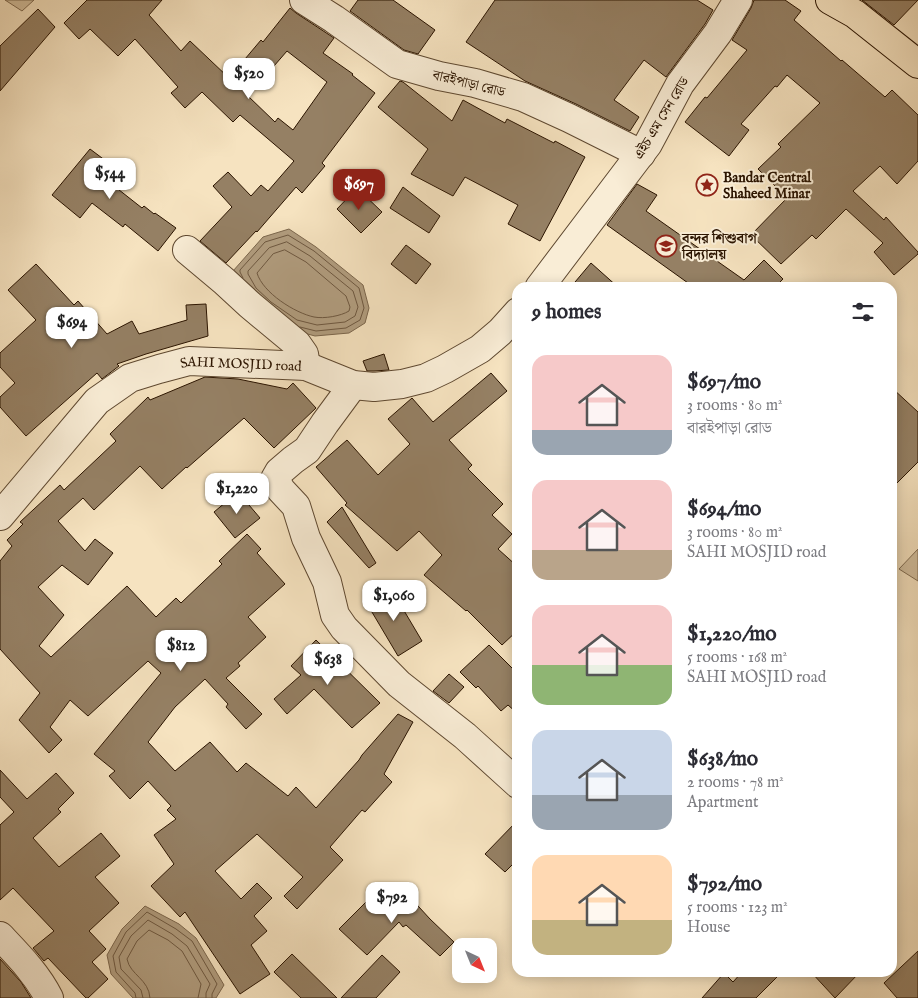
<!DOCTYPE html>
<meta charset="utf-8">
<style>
body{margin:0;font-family:"IM FELL English","Noto Serif Bengali",serif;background:#f2f2f3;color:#2b2b33;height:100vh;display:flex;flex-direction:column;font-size:19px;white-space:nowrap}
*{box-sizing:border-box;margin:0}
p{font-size:16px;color:#7c7c81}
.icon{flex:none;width:28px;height:28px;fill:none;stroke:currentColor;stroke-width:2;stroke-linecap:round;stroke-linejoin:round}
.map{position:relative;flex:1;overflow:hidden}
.drawer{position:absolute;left:512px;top:282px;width:385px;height:695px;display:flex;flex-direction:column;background:#fff;border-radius:15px;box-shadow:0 2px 12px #0003}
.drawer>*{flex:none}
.needle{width:32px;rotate:137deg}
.buttons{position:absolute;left:452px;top:938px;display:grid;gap:10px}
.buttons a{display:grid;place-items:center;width:45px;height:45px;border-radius:10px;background:#fff;box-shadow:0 2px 12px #0003;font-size:25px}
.price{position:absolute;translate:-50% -42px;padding:0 11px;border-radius:10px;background:#fff;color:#222;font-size:16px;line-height:32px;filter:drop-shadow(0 1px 2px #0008)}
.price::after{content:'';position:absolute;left:50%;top:30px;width:15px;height:11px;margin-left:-8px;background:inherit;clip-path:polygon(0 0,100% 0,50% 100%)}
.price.on{background:#8f2418;color:#fff}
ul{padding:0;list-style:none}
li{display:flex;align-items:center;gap:15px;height:125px;padding:0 20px}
li span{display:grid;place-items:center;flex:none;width:140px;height:100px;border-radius:15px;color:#555}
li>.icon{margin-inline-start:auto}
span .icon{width:60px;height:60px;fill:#fffc;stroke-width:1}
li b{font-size:21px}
h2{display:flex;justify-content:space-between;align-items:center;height:60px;padding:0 20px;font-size:21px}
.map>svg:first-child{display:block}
.green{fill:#d3c09f;stroke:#7f6a50}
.water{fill:#b19d7f;stroke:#7b664c}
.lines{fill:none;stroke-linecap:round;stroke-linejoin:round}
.shore{stroke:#6e5840;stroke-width:1}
.building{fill:#958064;stroke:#2b1400;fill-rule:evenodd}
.minor-casing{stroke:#5e4830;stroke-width:30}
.major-casing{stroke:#2b1400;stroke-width:30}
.minor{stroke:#f9edd6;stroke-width:28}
.major{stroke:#f6e3c0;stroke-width:28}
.labels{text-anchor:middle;stroke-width:4;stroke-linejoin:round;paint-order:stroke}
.street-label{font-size:14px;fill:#2b1400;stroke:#f9edd6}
.poi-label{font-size:14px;font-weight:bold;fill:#2b1400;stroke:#f9edd6;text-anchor:start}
</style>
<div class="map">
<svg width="918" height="998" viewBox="0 0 918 998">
<rect width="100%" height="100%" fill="#f6e3c0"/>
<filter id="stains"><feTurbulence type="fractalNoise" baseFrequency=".004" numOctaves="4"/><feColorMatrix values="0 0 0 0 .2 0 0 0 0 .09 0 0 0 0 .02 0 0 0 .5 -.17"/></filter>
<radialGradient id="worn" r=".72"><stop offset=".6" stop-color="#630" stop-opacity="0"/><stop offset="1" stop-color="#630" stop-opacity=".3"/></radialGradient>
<path class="green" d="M5,0h29l-12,11z
M918,549v32l-19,-12z"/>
<path class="water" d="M289,229l27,18 47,38 6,23 -4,15 -16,10 -34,3 -22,-6 -46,-35 -14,-24 30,-34z
M145,906l34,18 17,14 28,47 -8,13h-83l-22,-24 -4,-19 15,-26z"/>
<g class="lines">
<path class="shore" d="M287,242l23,14 43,35 5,16 -3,9 -10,6 -28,3 -20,-5 -26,-18 -15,-14 -8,-14v-3l21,-23z
M285,250l21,12 40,34 4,11 -1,4c-8,5 -25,8 -35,6 -19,-4 -51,-24 -57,-44l16,-19z
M243,278l-3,-6v-2l25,-28 23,-7 26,16 45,37 5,20 -4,12 -14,8 -30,3 -16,-4
M136,998l-1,-5 -19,-21 -3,-16 13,-24 21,-20 29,17 16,12 25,43 -5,10v4
M143,998l-2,-8 -20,-21 -2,-12 12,-21 17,-16 24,14 15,12 23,38 -4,9v5
M150,998c-1,-19 -20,-23 -23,-39l10,-18 12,-11 19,10 14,11 19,33 -3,14"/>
</g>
<path class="building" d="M87,0h75l-13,15 32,36 9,-10 39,37 32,-38 2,2 27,-34 6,5 38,25 -11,15 30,21 -1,1 23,18 -53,70 3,3 -23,27 -6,-6 -39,45 -1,-1 -30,32 -26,-22 32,-34 -19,-21 15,-14 23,24 10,-11 7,6 26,-30 -54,-46 -7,7 -31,-30 -17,16 -14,-15 7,-6 -43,-48 -17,17 -28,-27 -11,10 -15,-16zM287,51l40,31 -34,48 -15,-12 -3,4 -27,-26z
M358,0h35l42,30 -17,24 -14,-4 -54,-39z
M495,0h202l16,10 -8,14 -39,53 -22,-17 -30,40 25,17 -9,14 -54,-27 -51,-23 -59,-39z
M754,0h31l16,11 -7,9 47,41 1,-1 43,37 7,-7 26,25v46l-21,23 -17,-18 -27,25 31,29 2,-3 32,35v2l-24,21 -20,-23 9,-9 -37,-34 -30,30 -4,-4 -31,29 -30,-29 36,-37 -29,-29 23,-22 -3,-3 42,-41 -33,-28 -10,12 -2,-1 -34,38 8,6 -20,26 -44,-34 20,-25 2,1 40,-48 -15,-10 19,-32z
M862,0h56l-24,25z
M38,9l17,18 -55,64v-45z
M400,81l3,1 49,39 11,-21 42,23 2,-4 47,24 1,-2 30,16 -45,84 -32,-17 10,-19 -53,-28 -12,19 -42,-22 17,-25 -50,-42z
M90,149l28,21 -9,12 33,26 2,-2 10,8 1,-1 21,15 -18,23 -33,-27 -2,3 -31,-24 -12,15 -28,-23z
M637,184l20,11 -11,16 98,69 20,-20 19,19 -9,9h-79l-88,-63z
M403,187l37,29 -11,17 -39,-25z
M357,188l25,24 -21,21 -24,-24z
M406,245l25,19 -15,20 -25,-20z
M591,263l28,25h-49z
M36,264l38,41 4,-4 29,33 25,-13 7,13 48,-14 -1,-15 20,-1 2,32 -62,18 -29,10 2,2 -17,13 -5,-6 -71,63 -26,-29v-10l15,-14 -15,-16v-14l36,-33 -28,-30z
M384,354l5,16 -15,1h-7l-4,-10z
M491,373l16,18 -58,49 23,25 -4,4 35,35 -11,11 20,19 -14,15 20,18v63l-16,15 -35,-35 -1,1 -42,-36 18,-20 -23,-24 -22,20 -52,-46 2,-2 -31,-36 31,-27 31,35 32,-31 -22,-25 24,-21 21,24z
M205,377l33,2 49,10 6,-6 23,25 -42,40 -30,-30 -57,50 -1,-1 -24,22 -22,-23 -46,44 -11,-12 -25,23 27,30 10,-12 18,14 -25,32 -26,-20 -24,22 26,28 -25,31 12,11 76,-71 29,31 20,-19 5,5 41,-39 -3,-3 28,-27 14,15 -4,4 28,31 -37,33 18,20 -28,26 2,3 -14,12 36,36 -16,15 -20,-22 2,-3 -23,-25 -30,28 -27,35 27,29 35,-29 27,30 9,-9 42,33 8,-9 20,21 43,-48 3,-5 36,-41 15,8 -29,52 8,8 -27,30 -3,-2 -32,37 13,13 -46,49 -13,-13 19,-19 -46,-43 -42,37 26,28 16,-16 15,15 -18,18 13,15 -16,14 19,29 -30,20 -55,-82 -5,5 -29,-31 23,-22 -20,-29 22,-16 -9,-9 4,-4 -23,-25 -18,18 -21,-23 6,-5 -21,-17 67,-81 -13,-12 -60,55 -18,-16 -20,27 12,13 -13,13 -30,-33 21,-27 -40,-44v-88l12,-15 -5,-6 16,-16 -3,-2 40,-37 4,5 52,-49 -6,-7 38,-37 2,3z
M892,388l26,24v50l-26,26z
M238,492l22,26 -25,20 -21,-26z
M342,507l34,56 -7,5 -42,-46z
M390,587l32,54 -24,15 -32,-54z
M316,640l64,63 -28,25 -38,-39 -27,25 -13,-15 27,-24 -10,-9z
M489,645l29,29v40l-10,-9 -7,6 -23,-25 -2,2 -16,-16z
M449,674l15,13 -15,16 -16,-12z
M0,770l27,29 29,-26 18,20 -16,16 3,3 -28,26 26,29 42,-34 19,23 -25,21 24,26 -30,28 17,18 -14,13 16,17 -20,19h-2l-38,-40 -4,3 -11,-13 21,-17 -41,-43 -13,12v-75l14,-13 -14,-15z
M518,820v39l-13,13 -20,-18z
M376,892l8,9 7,-6 8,8 9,-8 22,24 24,23 -14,14 -34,-31 -3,2 -4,-5 -32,33 -28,-26z
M918,951v47h-21l-13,-15z
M292,954l45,44h-36l-27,-26z
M382,955l18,17 -24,26h-35z
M0,959l21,23 10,16h-31z
M742,972h40l-26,26h-54l22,-25 9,9z
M811,972h49l-25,26z"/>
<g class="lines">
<g class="minor-casing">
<g id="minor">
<path d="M304,0l30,19 63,45 42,12 36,7 48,14 46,21 72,36"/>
<path d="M187,250l37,31 26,24 47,39 7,10 2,12"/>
<path d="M539,288l109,-144 32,-60 38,-51 20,-33"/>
<path d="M353,385l-28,38 -18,27 -14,10 -14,12 -4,7 6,11 15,16 10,32 21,44 8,33 9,13 55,56 66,52 53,48"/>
<path id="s1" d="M0,516l97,-115 33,-23 29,-9 30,-8 117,5 47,19 21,2 28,-3 24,-6 19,-9 35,-20 20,-17 18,-20"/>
<path d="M0,936c18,19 37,38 49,62"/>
</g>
</g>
<g class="major-casing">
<path id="major" d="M830,0l25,14 63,50"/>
</g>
<use href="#minor" class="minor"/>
<use href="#major" class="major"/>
</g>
<defs>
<g id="sight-ring" transform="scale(1.125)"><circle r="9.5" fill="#f9edd6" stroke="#8f2418" stroke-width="1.5"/><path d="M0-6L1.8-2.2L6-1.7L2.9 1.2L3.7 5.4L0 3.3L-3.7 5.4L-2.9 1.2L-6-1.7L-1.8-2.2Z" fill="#8f2418"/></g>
<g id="school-ring" transform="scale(1.125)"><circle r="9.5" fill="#f9edd6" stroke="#8f2418" stroke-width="1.5"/><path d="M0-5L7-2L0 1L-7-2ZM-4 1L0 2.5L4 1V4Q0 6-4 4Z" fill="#8f2418"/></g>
</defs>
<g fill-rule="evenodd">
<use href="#sight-ring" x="707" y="185"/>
<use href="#school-ring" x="666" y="246"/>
</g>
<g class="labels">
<g class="street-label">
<text transform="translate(469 83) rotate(14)" y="5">বারইপাড়া রোড</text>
<text transform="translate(661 118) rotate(-59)" y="5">এইচ এম সেন রোড</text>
<text dy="5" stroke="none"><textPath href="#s1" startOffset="304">SAHI MOSJID road</textPath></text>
</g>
<g class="poi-label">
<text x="723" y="182">Bandar Central<tspan x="723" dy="16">Shaheed Minar</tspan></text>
<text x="682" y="243">বন্দর শিশুবাগ<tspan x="682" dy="16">বিদ্যালয়</tspan></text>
</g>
</g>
<rect width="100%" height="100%" filter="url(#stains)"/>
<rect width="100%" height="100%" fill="url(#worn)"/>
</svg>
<div class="buttons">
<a><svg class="needle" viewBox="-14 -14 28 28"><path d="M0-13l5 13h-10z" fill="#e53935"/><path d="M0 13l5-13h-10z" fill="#7c7c81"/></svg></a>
</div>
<b class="price" style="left:249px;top:100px">$520</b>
<b class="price" style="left:110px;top:200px">$544</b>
<b class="price on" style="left:359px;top:211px">$697</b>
<b class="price" style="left:72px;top:349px">$694</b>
<b class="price" style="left:237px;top:515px">$1,220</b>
<b class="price" style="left:394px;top:622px">$1,060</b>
<b class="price" style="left:181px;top:672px">$812</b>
<b class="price" style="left:328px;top:686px">$638</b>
<b class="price" style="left:392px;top:924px">$792</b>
<section class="drawer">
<h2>9 homes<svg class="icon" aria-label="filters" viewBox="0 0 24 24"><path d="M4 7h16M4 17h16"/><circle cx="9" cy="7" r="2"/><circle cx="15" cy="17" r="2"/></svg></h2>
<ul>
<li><span style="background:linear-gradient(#f6c9c9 75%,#9aa5b1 0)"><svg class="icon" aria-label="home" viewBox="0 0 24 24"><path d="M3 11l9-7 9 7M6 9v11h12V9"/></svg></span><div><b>$697/mo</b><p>3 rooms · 80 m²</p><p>বারইপাড়া রোড</p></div></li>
<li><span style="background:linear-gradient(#f6c9c9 70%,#b9a48a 0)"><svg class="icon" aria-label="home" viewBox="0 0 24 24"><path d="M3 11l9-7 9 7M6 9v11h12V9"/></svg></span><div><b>$694/mo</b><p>3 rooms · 80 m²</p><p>SAHI MOSJID road</p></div></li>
<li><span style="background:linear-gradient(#f6c9c9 60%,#8fb573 0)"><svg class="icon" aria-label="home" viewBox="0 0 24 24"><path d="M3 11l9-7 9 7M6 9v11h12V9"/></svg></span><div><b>$1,220/mo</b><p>5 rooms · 168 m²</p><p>SAHI MOSJID road</p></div></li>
<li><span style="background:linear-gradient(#c9d6e8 65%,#9aa5b1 0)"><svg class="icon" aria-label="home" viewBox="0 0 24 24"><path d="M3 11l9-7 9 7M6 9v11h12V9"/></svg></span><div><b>$638/mo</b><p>2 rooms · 78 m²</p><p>Apartment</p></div></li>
<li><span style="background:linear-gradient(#ffd9b3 65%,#c2b280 0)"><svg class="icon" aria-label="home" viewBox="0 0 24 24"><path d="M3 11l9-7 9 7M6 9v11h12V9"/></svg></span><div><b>$792/mo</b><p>5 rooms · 123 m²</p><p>House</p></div></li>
</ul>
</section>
</div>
